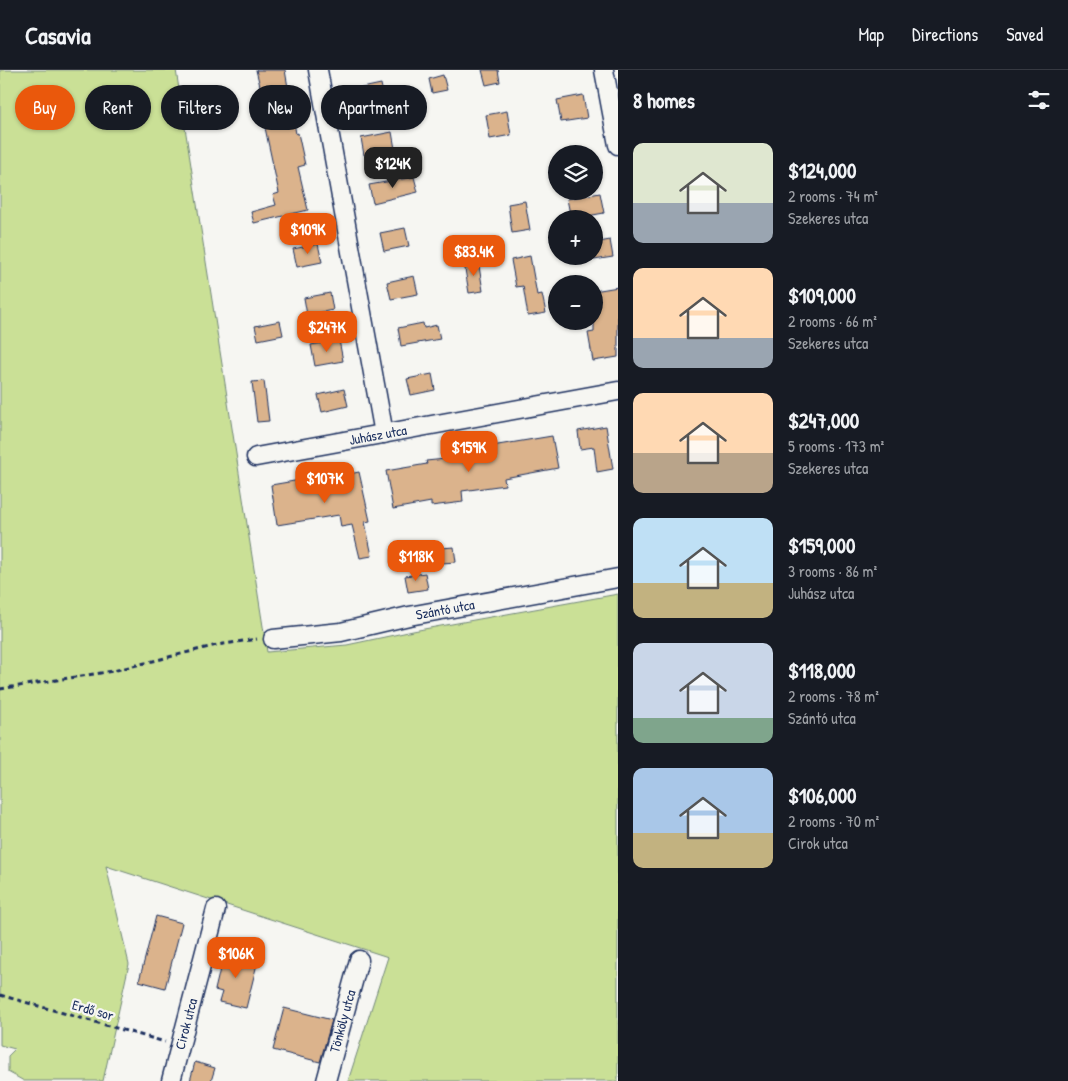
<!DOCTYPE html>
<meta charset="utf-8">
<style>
body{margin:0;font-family:"Patrick Hand",sans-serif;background:#242831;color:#f1f3f6;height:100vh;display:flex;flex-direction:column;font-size:19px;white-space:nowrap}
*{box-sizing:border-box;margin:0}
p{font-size:16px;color:#9ea1a6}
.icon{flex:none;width:28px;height:28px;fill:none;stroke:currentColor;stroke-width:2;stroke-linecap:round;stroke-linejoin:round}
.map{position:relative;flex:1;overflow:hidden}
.side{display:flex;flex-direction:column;background:#171b24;width:450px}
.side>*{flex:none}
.hud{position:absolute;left:15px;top:15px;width:475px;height:45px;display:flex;gap:10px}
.buttons{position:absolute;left:548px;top:75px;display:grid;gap:10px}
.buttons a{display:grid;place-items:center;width:55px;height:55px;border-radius:50%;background:#171b24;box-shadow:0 1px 4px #0004;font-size:25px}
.price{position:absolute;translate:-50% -42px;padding:0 11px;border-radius:10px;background:#ea580c;color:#fff;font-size:16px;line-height:32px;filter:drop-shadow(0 1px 2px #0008)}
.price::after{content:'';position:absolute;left:50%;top:30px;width:15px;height:11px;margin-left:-8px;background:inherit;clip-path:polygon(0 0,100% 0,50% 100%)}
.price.on{background:#222;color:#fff}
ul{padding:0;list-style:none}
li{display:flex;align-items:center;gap:15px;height:125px;padding:0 15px}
li span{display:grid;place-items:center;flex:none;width:140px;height:100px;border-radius:10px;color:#555}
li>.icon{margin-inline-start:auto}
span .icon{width:60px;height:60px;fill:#fffc;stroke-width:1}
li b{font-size:21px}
h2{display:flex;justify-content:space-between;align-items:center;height:60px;padding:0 15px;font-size:21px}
.tag{padding:0 18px;border-radius:22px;background:#171b24;box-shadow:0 1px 4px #0004;font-size:18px;line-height:45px}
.tag.on{background:#ea580c;color:#fff}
header{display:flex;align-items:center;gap:30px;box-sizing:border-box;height:70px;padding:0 25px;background:#171b24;border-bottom:1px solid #363941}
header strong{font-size:24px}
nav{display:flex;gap:28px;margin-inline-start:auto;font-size:18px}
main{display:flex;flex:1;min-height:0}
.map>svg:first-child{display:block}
.green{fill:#cae096;stroke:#72887a}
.building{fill:#dbb38c;stroke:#1b2f5e}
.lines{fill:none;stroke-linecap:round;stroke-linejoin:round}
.street-casing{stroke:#1b2f5e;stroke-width:21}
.path{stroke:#1b2f5e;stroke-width:3;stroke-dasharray:5 4;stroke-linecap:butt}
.street{stroke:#f6f6f2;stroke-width:18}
.labels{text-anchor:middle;stroke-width:4.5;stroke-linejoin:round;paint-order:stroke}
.street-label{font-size:14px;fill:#1b2f5e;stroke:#f6f6f2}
</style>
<header>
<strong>Casavia</strong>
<nav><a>Map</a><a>Directions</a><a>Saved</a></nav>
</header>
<main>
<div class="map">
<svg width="618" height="1011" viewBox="0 0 618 1011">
<rect width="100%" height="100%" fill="#f6f6f2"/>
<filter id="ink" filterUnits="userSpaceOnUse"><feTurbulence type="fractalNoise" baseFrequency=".02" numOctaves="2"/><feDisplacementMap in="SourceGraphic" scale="10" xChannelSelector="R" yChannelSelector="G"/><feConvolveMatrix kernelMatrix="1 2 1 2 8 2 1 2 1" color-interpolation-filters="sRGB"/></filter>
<g filter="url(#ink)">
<path class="green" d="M0,0h176l91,582 80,-7 66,-14 205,-37v487h-270l40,-124 -282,-91 23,98 -26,117h-79l-16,-9v-16l7,-7 -15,-4z"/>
<path class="building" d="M256,0h29l11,64 2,-1 7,32 -7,2 10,43 -54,13 -3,-11 25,-7 -3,-10 6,-2 -21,-98 4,-1z
M482,0h16l2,12 -14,3z
M443,5l4,15 -15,3 -3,-14z
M381,14l3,15 -28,5 -3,-14z
M583,25l4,23 -26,4 -4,-22z
M507,41l4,24 -21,4 -4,-24z
M392,62l3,17 -31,6 -3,-17z
M414,107l4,15 -45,11 -4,-18z
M600,123l4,20 -33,6 -4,-20z
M525,131l5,29 -18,3 -4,-29z
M405,158l4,18 -25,5 -4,-18z
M610,170l3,17 -19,3v-17z
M318,174l4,18 -25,5 -4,-18z
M530,186l7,39 5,-1 4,19 -18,3 -5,-30 -7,1 -5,-27z
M478,190l5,31 -14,2 -5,-30z
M414,206l4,18 -27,5 -4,-17z
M618,217v70l-25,4 -5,-28 6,-1v-41z
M330,223l3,17 -26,5 -3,-17z
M280,251l3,14 -25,5 -3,-14z
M423,253l1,5 13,-3 3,14 -39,7 -3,-18z
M339,270l4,21 -28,5 -4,-21z
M432,304l3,16 -24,5 -4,-16z
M264,311l5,40 -12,1 -5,-40z
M344,319l4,17 -26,6 -4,-17z
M606,356l7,43 -16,3 -3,-25 -14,2 -2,-18z
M552,366l6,32 -54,10 1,7 -43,6 1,11 -32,4v-4l-38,7 -7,-38 41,-7 -1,-3 49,-5 -1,-7z
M359,402l11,49 -5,1 7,34 -12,2 -8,-33 -11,2 -2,-12 -62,10 -6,-40 41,-7v4z
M454,477l2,15 -14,1 -1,-15z
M425,503l3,16 -20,3 -3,-16z
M156,846l26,7 -17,65 -26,-7z
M224,882l34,8 -12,48 -27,-6 3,-10 -7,-2z
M284,938l48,12 -12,42 -47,-12z
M195,992l20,6 -4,13h-21z"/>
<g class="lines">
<g class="street-casing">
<g id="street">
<path d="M318,0l66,364"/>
<path d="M604,0l14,75"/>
<path id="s1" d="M256,387l362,-66"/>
<path id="s2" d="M273,569l68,-7 68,-16 209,-38"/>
<path id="s3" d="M171,1011l45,-172"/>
<path id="s4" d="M326,1011l33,-121"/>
</g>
</g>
<path class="path" d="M0,619l113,-18 104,-26 40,-6
M0,925l165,47"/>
<use href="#street" class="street"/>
</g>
</g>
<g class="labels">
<g class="street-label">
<text dy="5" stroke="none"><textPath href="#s1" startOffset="124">Juhász utca</textPath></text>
<text dy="5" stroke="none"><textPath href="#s2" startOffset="175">Szántó utca</textPath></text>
<text transform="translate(93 940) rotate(16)" y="5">Erdő sor</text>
<text dy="5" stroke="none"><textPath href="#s4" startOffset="62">Tönköly utca</textPath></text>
<text dy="5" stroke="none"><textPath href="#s3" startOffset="59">Cirok utca</textPath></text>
</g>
</g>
</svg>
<div class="buttons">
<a><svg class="icon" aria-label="layers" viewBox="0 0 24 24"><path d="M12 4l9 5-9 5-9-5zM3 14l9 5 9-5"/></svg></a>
<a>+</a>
<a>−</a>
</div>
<b class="price on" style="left:393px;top:119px">$124K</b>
<b class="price" style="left:308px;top:185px">$109K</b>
<b class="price" style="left:474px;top:207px">$83.4K</b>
<b class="price" style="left:327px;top:283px">$247K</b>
<b class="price" style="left:469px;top:403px">$159K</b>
<b class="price" style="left:325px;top:434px">$107K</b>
<b class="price" style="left:416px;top:512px">$118K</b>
<b class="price" style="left:236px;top:909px">$106K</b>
<div class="hud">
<a class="tag on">Buy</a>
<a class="tag">Rent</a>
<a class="tag">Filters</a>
<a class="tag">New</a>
<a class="tag">Apartment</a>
</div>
</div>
<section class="side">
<h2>8 homes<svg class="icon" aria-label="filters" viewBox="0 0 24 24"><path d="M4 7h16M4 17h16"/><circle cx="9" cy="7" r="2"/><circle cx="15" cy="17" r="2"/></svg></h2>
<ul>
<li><span style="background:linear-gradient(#dfe7d0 60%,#9aa5b1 0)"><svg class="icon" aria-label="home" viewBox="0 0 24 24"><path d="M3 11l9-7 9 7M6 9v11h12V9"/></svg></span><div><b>$124,000</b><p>2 rooms · 74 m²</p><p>Szekeres utca</p></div></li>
<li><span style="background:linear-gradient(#ffd9b3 70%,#9aa5b1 0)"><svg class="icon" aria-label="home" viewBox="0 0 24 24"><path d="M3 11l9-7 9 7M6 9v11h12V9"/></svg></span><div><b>$109,000</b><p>2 rooms · 66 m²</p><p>Szekeres utca</p></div></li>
<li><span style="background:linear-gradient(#ffd9b3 60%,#b9a48a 0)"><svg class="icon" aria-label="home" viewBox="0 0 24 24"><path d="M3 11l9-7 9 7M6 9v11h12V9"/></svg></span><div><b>$247,000</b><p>5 rooms · 173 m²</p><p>Szekeres utca</p></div></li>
<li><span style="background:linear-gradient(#bfe0f5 65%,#c2b280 0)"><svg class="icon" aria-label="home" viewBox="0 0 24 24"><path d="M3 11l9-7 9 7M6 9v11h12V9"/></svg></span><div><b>$159,000</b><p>3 rooms · 86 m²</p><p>Juhász utca</p></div></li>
<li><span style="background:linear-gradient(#c9d6e8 75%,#7fa58c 0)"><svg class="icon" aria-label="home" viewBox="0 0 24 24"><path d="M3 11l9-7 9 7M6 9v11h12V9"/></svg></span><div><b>$118,000</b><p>2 rooms · 78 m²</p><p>Szántó utca</p></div></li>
<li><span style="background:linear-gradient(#a9c7e8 65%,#c2b280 0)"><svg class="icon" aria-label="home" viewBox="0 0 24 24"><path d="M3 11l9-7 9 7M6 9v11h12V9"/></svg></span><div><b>$106,000</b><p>2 rooms · 70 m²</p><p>Cirok utca</p></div></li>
</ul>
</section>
</main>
